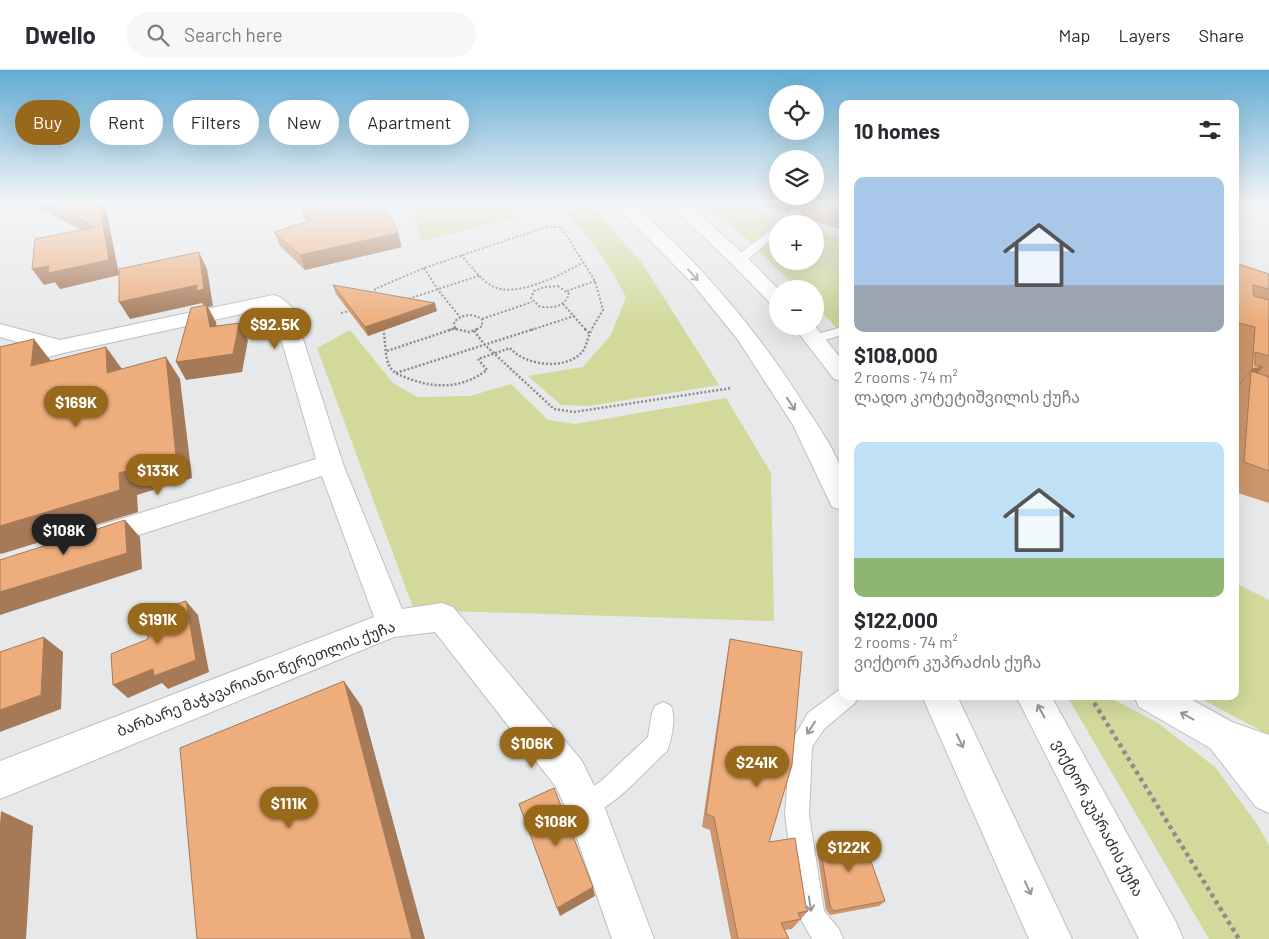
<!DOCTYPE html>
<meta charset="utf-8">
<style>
body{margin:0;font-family:Barlow,"Noto Sans Georgian",sans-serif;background:#f7f7f7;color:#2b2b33;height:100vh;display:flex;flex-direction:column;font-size:19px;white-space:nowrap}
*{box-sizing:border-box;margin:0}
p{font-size:16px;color:#7c7c81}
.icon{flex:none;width:28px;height:28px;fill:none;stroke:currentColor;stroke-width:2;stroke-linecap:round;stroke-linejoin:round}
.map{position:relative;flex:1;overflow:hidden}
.panel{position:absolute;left:839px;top:30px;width:400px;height:600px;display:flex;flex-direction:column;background:#fff;border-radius:10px;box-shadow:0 5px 20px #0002}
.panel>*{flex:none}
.guide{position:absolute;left:15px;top:30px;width:475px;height:45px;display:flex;gap:10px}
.fabs{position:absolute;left:769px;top:15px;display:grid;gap:10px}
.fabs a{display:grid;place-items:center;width:55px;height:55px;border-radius:50%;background:#fff;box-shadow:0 5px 20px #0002;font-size:25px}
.price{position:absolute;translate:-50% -42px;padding:0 11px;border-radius:18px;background:#98691a;color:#fff;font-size:16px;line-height:32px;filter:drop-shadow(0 1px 2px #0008)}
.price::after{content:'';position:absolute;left:50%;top:30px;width:15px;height:11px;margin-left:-8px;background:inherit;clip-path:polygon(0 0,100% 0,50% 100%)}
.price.selected{background:#222;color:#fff}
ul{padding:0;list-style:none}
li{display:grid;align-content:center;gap:10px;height:265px;padding:0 15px}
li span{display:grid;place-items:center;height:155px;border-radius:10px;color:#555}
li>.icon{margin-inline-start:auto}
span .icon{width:90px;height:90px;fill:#fffc;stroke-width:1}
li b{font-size:21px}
h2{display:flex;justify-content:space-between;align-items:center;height:60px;padding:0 15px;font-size:21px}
.tag{padding:0 18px;border-radius:22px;background:#fff;box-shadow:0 5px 20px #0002;font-size:18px;line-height:45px}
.tag.selected{background:#98691a;color:#fff}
header{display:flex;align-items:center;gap:30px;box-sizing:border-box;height:70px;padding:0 25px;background:#fff;border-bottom:1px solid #e1e1e2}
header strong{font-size:24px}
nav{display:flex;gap:28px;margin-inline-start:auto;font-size:18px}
.search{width:350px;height:45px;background:#f7f7f7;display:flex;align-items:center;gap:12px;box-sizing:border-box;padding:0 18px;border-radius:28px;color:#7c7c81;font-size:19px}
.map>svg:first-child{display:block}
.green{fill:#d2d99a}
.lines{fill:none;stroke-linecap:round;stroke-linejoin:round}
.service-casing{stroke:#bdbfc1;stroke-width:2}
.minor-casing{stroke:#bdbfc1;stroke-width:2}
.tertiary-casing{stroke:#bdbfc1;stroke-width:2}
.primary-casing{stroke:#bdbfc1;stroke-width:2}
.path-far2{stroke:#8b8d8e;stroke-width:2;stroke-dasharray:2 2;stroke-linecap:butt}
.path-far1{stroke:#8b8d8e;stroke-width:2.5;stroke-dasharray:2 2;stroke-linecap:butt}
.path{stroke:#8b8d8e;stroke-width:4.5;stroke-dasharray:4 4;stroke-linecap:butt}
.service{fill:#fff;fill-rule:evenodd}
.minor{fill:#fff;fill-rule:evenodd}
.tertiary{fill:#fff;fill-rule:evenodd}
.primary{fill:#fff;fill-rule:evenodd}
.wall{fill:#cc956b}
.shaded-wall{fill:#a67957}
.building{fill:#edad7c;stroke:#a67957}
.oneway{stroke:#989898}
.labels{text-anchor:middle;stroke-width:4;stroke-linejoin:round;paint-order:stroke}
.near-street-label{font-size:15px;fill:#303132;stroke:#fff}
</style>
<header>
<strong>Dwello</strong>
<div class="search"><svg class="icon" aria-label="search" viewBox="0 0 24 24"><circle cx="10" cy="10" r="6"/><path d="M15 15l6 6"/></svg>Search here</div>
<nav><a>Map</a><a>Layers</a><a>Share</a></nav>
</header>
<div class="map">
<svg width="1269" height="869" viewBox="0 0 1269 869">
<rect width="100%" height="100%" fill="#e6e8ea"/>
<path class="green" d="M418,133h87l12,14 -96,24 -7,-27z
M590,133l52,60 77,122 -130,21 -28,-1 -33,-29 55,-9 28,-32 15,-38c-13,-25 -40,-70 -64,-83z
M703,133h65l-9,8 39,13h-20v37h37v-32l27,9v95l-27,-27v-17h-17l-61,-59z
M350,260l43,53 24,14 53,-1 41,-12 37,36 27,4 151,-26 45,75 3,148 -360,-11 -97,-262z
M1235,513l34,17v135l-73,-39h39z
M1067,626h40l51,27 57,44 42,57 12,21v94h-60z"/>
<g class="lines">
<g class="service-casing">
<path id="service" d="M800,133h11l-22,21h-11v10l-35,29h-8l-2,-3 2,-3 42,-32 1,-3z
M842,257v8l-27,8 -7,-4 2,-3z
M842,618v8h16l-3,7 -31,26 -12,18 -3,68 15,96 15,18 4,10h-31l-13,-23 -14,-101 5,-71 18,-31z
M663,632l8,4c5,12 1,32 -4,45 -25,23 -50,54 -82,67l-9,-3 -3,-9 3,-9 24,-15 48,-45 4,-24 3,-7z"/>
</g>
<g class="minor-casing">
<path id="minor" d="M273,225l7,2 13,11 50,156 59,145 40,-6 11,4 129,154 22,45 50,133h-42l-44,-126 -12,-26 -121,-155 -41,5 -394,162v-38l374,-144 -52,-141 -227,73 -10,-3 -4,-8 4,-8 231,-71 -43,-148 -4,-3 -206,45 -63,17v-14l35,-9 -35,-10v-13l60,16z"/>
</g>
<g class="tertiary-casing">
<path id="tertiary" d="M1134,626h51l47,26 37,13v78l-13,-6 -46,-59 -71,-41z"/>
</g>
<g class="primary-casing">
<path id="primary" d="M614,133h18c68,60 127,129 175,206 12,18 29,43 35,63 3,11 0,27 0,38l-10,-3 -39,-82 -55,-85 -46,-57z
M668,133h18l60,53 32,33v17l-7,-2 -39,-40z
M793,256h22l27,34v21l-8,-2z
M922,626h35l115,243h-43z
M1016,626h35l126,228 6,15h-44z"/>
</g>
<path class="path-far2" d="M461,185c9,10 19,24 31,31 23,13 71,-12 92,-24
M424,198l14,22 22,27
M558,216l11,8c-4,13 -18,15 -30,12l-8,-8 3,-7 11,-4z
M567,221l28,-10
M405,230l76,-25
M563,234l23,26
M341,243l11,-3
M482,249l50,-17
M455,258l3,2
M455,258l-1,-6c9,-8 18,-9 28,-3v7l-6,4
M383,260l-8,-41 49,-21 122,-41h15l34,54 8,29 -12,20
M449,260l6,-2
M531,260l43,-14"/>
<path class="path-far1" d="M383,259c3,11 1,28 7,38 4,7 12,9 20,12 27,10 53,9 77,-9l-9,-11 32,-11c15,18 57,23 73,3 4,-6 5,-16 9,-22
M456,259l13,3 9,-3
M585,259l4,4
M474,261l11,14 69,64 20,3 158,-24
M387,281l66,-22
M396,303l138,-44"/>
<path class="path" d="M1090,626l149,243"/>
<use href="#service" class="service"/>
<use href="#minor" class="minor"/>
<use href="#tertiary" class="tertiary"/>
<use href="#primary" class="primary"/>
</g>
<path class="wall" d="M31,133h72l3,6 13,66 -59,14 -5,-7 -11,3 37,-55z
M765,133h32l-11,9 -22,-6z
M802,133h40v27l-42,-13z
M302,141l100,36 -97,23 -25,-24 -6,-14 32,-10z
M1235,193l34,11v229l-34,-11z
M333,215l104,26 -69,25 -32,-42z
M730,569l39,203 39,69 -16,18 -7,1 4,9h-58l-21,-109 -8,-3 25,-170z
M819,770l66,61 -6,5 -49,9 -4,-5 -10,-65z"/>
<path class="shaded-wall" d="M99,133h4l3,6 13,66 -59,14 -5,-7 -11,3 -12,-16 17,-3 60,-6z
M788,133h9l-11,9z
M398,163l4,14 -97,23 -5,-15z
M199,182l8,17 6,37 -5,1 8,15 3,22 -9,-17 -5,-20 -3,-4 -72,16 -11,-17z
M435,233l2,8 -69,25 -3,-9z
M239,253l9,17 -6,32 -56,8 -10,-18z
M34,269l17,22 -20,5z
M106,277l16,22 -15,4z
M166,287l14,22 12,99 -55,17 1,17 -137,42 -1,-1v-27l119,-53z
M1263,297l-13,15 1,-11 -16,19v-1l17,-20z
M125,450l15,17 2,32 -142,46v-23z
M186,531l12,14 11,57 -41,17 -6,-6 -34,15 -15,-13z
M44,567l19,15 -2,57 -61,23v-22z
M344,611l18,26 63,232h-13z
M1,741l32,15 -7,113h-26v-115z
M593,817l2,9 -35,20 -3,-8z"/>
<path class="building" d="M50,133h49l10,57 -61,13 1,-7 -17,3 3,-30 60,-12z
M327,133h46l18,14 7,16 -98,22 -26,-23 38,-12 -10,-9z
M199,182l5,37 -8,2 1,-6 -78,17v-33z
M1235,193l34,11v15l-16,-4 1,11 15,4v56l-14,-4v13l8,2 -11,2 3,-42 -20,-5z
M333,215l102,18 -70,24z
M206,235l4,22 29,-4 -6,31 -57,8 15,-54z
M34,269l-3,27 75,-19 1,26 59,-16 10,99 -57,17 1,17 -120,36v-179z
M1251,301l18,6v94l-25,-9z
M125,450l2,33 -127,39v-32z
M186,531l10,59 -42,16 -1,-7 -40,16 -2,-31 37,-15 -4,-25z
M44,567l-3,58 -41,15v-58z
M730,569l72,13 -10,113 -23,77 26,-4 11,69 2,4 -10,2 3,6 -20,4 8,16h-51l-24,-122 -8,-3z
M344,611l68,258h-215l-17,-191z
M554,718l39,99 -36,21 -38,-104z
M861,763l24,68 -51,10 -4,-5 -11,-66z"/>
<defs><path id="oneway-shaft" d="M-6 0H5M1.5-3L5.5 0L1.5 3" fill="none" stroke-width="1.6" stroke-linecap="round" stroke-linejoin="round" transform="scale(1.25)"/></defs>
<g class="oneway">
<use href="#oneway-shaft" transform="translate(693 205) rotate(48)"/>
<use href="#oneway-shaft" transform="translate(791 334) rotate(57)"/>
<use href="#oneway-shaft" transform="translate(1041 641) rotate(-118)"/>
<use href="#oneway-shaft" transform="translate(1187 646) rotate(-151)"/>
<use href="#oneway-shaft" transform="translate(811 658) rotate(122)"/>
<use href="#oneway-shaft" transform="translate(960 671) rotate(65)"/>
<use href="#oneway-shaft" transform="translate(1028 818) rotate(65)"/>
<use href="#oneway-shaft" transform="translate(810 834) rotate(81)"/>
</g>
<linearGradient id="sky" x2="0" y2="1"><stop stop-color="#60acd4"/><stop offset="0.52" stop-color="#f4f5f6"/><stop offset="1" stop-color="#f4f5f6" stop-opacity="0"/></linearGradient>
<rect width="1269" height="255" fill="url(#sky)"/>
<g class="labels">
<g class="near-street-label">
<text transform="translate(256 609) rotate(-21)" y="5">ბარბარე მაჭავარიანი-წერეთლის ქუჩა</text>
<text transform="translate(1098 748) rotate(62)" y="5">ვიქტორ კუპრაძის ქუჩა</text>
</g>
</g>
</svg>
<div class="fabs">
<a><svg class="icon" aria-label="locate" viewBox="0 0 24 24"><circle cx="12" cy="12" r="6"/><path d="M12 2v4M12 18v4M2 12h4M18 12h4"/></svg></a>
<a><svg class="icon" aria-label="layers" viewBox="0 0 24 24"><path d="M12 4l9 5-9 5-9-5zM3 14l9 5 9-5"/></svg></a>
<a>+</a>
<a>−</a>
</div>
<b class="price" style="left:275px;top:280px">$92.5K</b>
<b class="price" style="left:76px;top:358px">$169K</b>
<b class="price" style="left:158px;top:426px">$133K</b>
<b class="price selected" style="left:64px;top:486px">$108K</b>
<b class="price" style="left:158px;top:575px">$191K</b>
<b class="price" style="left:532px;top:699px">$106K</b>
<b class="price" style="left:757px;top:718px">$241K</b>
<b class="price" style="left:289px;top:759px">$111K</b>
<b class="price" style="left:556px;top:777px">$108K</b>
<b class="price" style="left:849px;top:803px">$122K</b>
<div class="guide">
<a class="tag selected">Buy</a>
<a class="tag">Rent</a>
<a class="tag">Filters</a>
<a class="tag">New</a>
<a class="tag">Apartment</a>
</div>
<section class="panel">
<h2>10 homes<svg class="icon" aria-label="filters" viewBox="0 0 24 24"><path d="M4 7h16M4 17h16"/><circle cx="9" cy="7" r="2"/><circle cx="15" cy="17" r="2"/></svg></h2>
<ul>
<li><span style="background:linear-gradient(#a9c7e8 70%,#9aa5b1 0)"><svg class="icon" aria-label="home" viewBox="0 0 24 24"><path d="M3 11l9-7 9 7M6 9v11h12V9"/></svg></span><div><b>$108,000</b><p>2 rooms · 74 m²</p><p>ლადო კოტეტიშვილის ქუჩა</p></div></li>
<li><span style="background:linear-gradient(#bfe0f5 75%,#8fb573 0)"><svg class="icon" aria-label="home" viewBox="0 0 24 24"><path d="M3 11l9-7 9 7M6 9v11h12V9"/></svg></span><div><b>$122,000</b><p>2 rooms · 74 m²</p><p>ვიქტორ კუპრაძის ქუჩა</p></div></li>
</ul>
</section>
</div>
